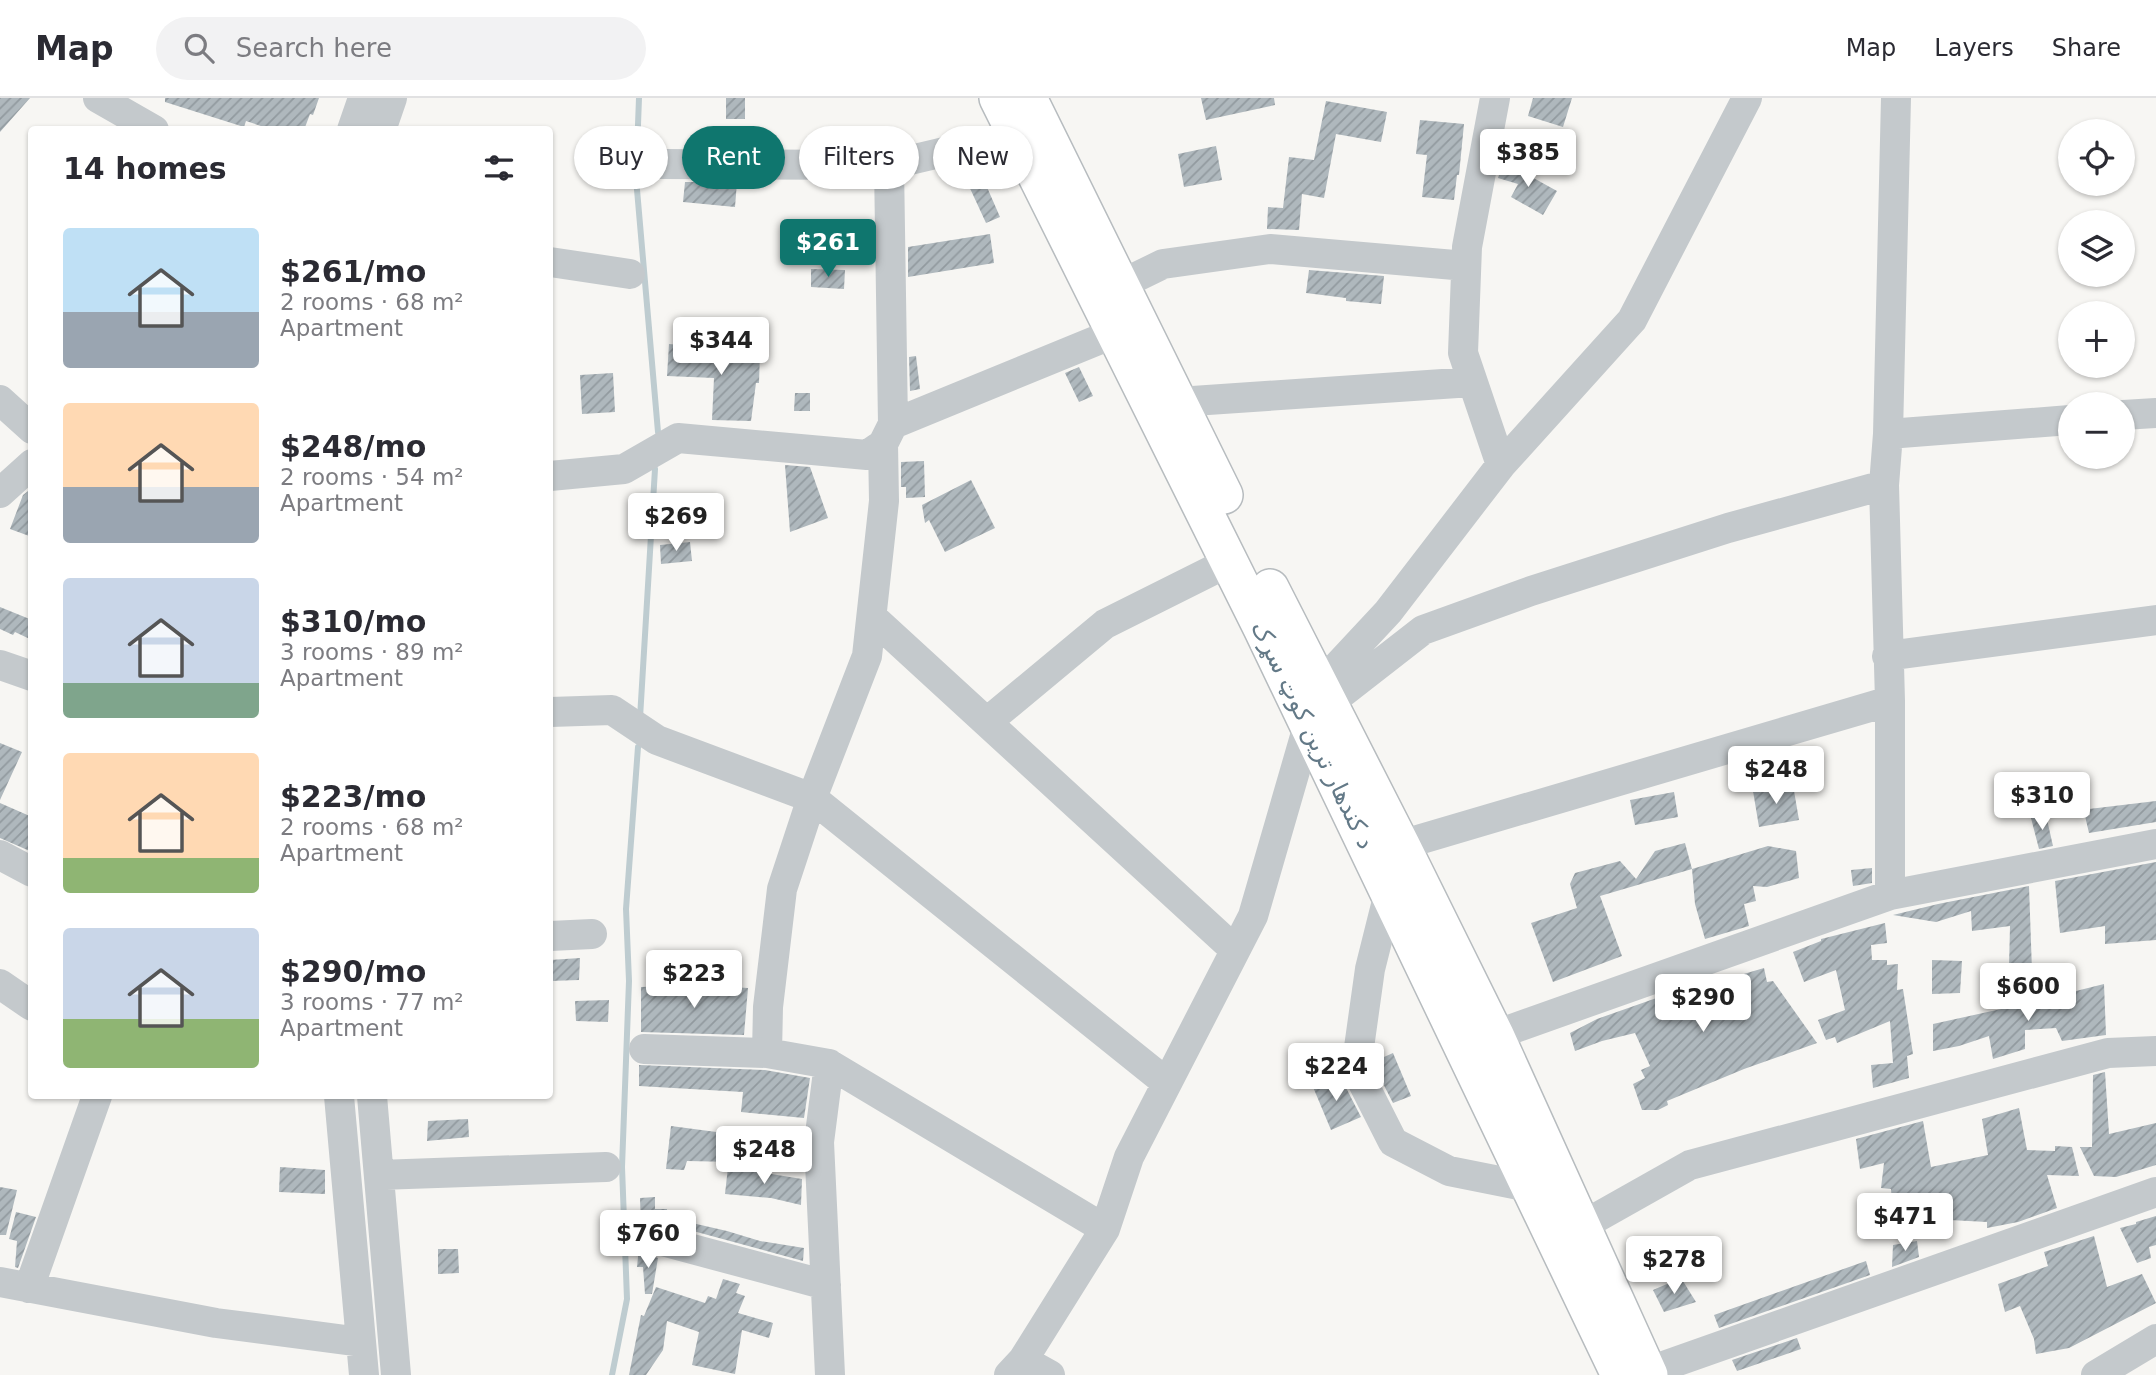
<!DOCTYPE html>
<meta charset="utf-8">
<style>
body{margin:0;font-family:"DejaVu Sans",Cairo,sans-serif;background:#f2f2f3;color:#2b2b33;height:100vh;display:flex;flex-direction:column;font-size:26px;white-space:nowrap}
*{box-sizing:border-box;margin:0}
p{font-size:23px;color:#7c7c81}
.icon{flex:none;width:38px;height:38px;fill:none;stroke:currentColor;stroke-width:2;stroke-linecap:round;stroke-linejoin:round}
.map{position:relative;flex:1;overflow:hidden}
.drawer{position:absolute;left:28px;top:28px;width:525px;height:973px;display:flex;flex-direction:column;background:#fff;border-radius:7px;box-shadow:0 2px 5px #0004}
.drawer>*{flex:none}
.guide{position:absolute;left:574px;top:28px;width:665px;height:63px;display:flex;gap:14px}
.tools{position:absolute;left:2058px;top:21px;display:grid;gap:14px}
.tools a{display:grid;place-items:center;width:77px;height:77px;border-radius:50%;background:#fff;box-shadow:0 2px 5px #0004;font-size:35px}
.price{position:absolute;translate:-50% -60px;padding:0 16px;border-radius:7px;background:#fff;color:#222;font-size:23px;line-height:46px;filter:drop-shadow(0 2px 4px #0008)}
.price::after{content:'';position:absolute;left:50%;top:42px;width:21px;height:16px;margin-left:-10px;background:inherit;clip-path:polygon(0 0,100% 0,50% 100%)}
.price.on{background:#0f766e;color:#fff}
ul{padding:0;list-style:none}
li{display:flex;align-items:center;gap:21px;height:175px;padding:0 35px}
li span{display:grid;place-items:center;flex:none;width:196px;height:140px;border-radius:7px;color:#555}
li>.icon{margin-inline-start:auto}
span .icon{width:84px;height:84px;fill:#fffc;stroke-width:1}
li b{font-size:30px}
h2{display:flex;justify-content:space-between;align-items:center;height:84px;padding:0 35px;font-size:30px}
.chip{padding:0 24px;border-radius:32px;background:#fff;box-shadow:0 2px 5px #0004;font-size:24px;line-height:63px}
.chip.on{background:#0f766e;color:#fff}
header{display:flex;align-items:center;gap:42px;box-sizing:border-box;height:98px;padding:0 35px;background:#fff;border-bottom:2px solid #e1e1e2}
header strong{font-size:33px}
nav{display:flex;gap:38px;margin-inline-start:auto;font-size:24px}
.search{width:490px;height:63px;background:#f2f2f3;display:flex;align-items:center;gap:18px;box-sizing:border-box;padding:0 24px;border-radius:38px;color:#7c7c81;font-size:26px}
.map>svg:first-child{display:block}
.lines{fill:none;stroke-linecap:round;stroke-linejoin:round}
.stream{stroke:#beccd0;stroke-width:6}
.building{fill:url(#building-hatch)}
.major-casing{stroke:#b7bcbf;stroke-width:40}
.minor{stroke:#c4c9cc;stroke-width:30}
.major{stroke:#fff;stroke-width:37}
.labels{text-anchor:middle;stroke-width:7;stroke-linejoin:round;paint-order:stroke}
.street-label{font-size:24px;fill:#637987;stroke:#fff}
</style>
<header>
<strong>Map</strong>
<div class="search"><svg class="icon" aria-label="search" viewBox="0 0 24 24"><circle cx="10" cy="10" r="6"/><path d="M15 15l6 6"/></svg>Search here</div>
<nav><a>Map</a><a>Layers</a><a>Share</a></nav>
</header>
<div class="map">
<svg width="2156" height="1277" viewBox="0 0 2156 1277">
<defs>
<pattern id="building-hatch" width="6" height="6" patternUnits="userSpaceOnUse" patternTransform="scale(1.75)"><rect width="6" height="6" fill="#afb8bd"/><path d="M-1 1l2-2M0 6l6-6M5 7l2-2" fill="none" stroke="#929a9f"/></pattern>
</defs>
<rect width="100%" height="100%" fill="#f7f6f3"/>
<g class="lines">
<path class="stream" d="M639,0l-3,80 22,254
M640,620l15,-249
M612,1277l15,-76 -5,-132 7,-186 -3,-72 12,-162"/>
</g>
<path class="building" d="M0,0h30l-30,34z
M165,0h154l-6,17 -3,-1 -6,16h-31l-27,-9 -2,6 -79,-25z
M726,0h19v21h-19z
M1201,0h73l1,7 -69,15z
M1533,0h39l-9,29 -35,-11z
M1326,3l61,11 -6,30 -45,-8 -12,64 -22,-4 -3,36 -32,-1 1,-22 15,1 6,-51 25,3z
M1420,22l44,4 -5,51h-2l-3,25 -32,-3 5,-42 -11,-1z
M1216,48l6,34 -38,7 -6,-33z
M1503,65l19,4 -1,4 36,20 -14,24 -32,-18 7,-13 -20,-6z
M983,80l17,39 -14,6 -18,-39z
M685,84h52l-2,25 -52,-5z
M990,136l4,29 -86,14v-30z
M811,171l34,1 -1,19 -33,-2z
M1309,172l75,6 -3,28 -35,-3v-3l-40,-5z
M669,246l91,8 -1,31h-3l-5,38 -39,-1 2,-42 -47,-2z
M916,258l4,33 -10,2 -1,-34z
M1079,269l14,29 -14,6 -14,-29z
M613,275l2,39 -33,2 -2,-39z
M795,295h15v18h-16z
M924,363l1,36 -19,1v-11h-5v-25z
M785,367l25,2 18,51 -38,14z
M971,382l24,48 -50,24 -16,-32 -4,3 -3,-18z
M32,390v49l-22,-8 13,-34z
M690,444l2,19 -31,3 -1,-19z
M0,509l32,13v20l-17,-8 -2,3 -13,-6z
M0,645l22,9 -22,48z
M1793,687l6,35 -40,7 -6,-36z
M1674,694l4,25 -43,8 -5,-25z
M2156,703v21l-67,11 -4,-17 5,-1 -1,-6z
M0,705l32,14v35l-32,-14z
M2046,717l7,31 -14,3 -8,-31z
M1685,745l7,26 -92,27 22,60 -69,26 -22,-59 46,-15 -7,-24 5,-11 45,-12 16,18 19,-28z
M1768,748l28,5 3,27 -32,9 -14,-1 3,15 -12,3 5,22 -44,13 -10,-35 -3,-35z
M2156,764v78l-51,4v-18l-45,7 -5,-52z
M1872,770v15l-19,3 -2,-16z
M2029,788l3,85 -10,-4h-13l1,-41 -38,5 -1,-20 -35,11 -43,-7 45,-11z
M1885,825l2,20 -16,2 1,15h15v5l11,-1 -1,26 6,-1 10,65 -6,2 2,22 -36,10 -2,-23 22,-2 -3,-42 -53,22 -2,-6 -9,3 -8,-20 27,-10 -9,-40 -32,12 -11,-30 28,-11v-2z
M580,860l-1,22 -29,1v-21z
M1932,862l30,1 -2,32 -28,1z
M1764,870l3,14 6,-1 44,62 -73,26 -77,32 1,4 -10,5h-16l-9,-26 12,-6 -4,-8 9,-4 -15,-33 -33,8 -27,10 -5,-18 27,-14 122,-43 1,5z
M2104,886l2,51 -44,6 -6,-13 -31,2v19l-32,10 -4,-23 -30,10 -26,5v-27l100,-22 32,-2 -1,-6z
M700,887l48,3 -4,47 -103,-3v-45z
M609,902l-1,22 -32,-1 -1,-20z
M1393,955l18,43 -18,7 -19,-37 1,-5z
M639,967l126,5 45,8 -6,40 -63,-6 2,-20 -104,-6z
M2105,974l4,62 47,-11v42l-40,12 -22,-1 -14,-29h12l1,-72z
M1340,978l21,41 -30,13 -18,-43z
M2019,1010l8,42 28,1v-5l17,1 7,29 -32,-1 10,33 -39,14 -31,6v-6l-94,-5 -2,-28 -10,-1 3,-25 -24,6 -4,-30 67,-18 8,46 57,-12 -6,-36z
M468,1021l1,18 -42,4 1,-20z
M671,1028l68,9 -5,27 -47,-1 -3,9 -18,-1z
M280,1069l45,3v24l-46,-2z
M728,1069l74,12 -1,26 -30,-7 -46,-4z
M0,1089l17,3 -11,45h-6z
M655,1099v12h12l-1,8 61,14 33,10 44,7 -1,13 -143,-39h-10l-9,7 -1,-31z
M16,1114l20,5 -18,51 -3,-1 2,-26 -8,-2z
M2156,1118v29l-7,2 2,11 -14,5 -17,-35 16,-4v-2z
M2094,1138l13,51 35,-13 14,29 -87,45 -33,6 -2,-15 -14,-33 -15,6 -7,-28 50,-18 -4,-14z
M1917,1143l2,16 -27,10 1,-22z
M639,1149l4,5 15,6 -6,36h-7l-2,-27h-6z
M438,1151h20l1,24 -21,1z
M1866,1163l4,14 -151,53 -5,-13z
M1681,1180l15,24 -32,10 -11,-22z
M723,1181l17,5 -4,9 9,3 -7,17 35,10 -4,15 -27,-8 -7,44 -43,-9 7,-33 -32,-11 -4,29 -17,25h-17l12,-60 3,1 12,-29 49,16 3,-7 8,3z
M1797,1240l4,11 -64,22 -5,-11z"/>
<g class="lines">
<g class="major-casing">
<path id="major" d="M998,0l264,530 358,747
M1028,0l196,397
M1270,490l131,257 94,190 154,340"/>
</g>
<path class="minor" d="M98,0l56,32
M1495,0l-28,149 -4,106 38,112
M352,32l11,-32
M381,32l11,-32
M662,66l227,1 127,-30
M889,67l4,259
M550,164l80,12
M1120,187l43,-21 107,-15 196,17
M0,302l32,29
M1178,304l294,-20
M2123,317l33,-2
M1888,336l182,-14
M883,346l1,57 -17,155 -55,142 -30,91 -14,118 -1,46 62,11 276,165
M550,378l74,-7 54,-31 189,17 16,-11 10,-20 222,-91
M0,395l32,-29
M872,519l363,333
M1887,558l269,-36
M0,567l32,11
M1319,588l69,-74 113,-147 131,-145 115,-222
M1328,606l95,-74 108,-39 197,-63 156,-43
M550,614l62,-2 45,30 155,58 355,285
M987,624l118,-98 124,-62
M0,757l32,17
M1890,797v-194l-6,-216 4,-51 8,-336
M550,838l42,-2
M0,886l32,22
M1495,937l395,-140 266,-51
M644,951l123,4
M829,966l-10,78 11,233
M339,998l25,279
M372,998l24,279
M379,1077l227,-8
M1529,1089l-80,-16 -56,-29 -37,-73 14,-100 31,-124 489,-144
M1580,1129l110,-62 418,-112 48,-2
M655,1141l171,46
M0,1184l216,41 145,19
M29,1190l68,-192
M1023,1262l27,15
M1647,1274l509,-180
M1009,1277l14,-15 82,-131 24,-72 124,-241 55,-190
M2096,1277l60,-36"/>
<use href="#major" class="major"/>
</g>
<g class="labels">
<g class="street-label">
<text transform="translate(1313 637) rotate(64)" y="8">د کندهار ترين کوټ سړک</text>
</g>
</g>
</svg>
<div class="tools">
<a><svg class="icon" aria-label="locate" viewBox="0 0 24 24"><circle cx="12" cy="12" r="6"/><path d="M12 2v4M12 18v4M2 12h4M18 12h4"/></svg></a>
<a><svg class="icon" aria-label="layers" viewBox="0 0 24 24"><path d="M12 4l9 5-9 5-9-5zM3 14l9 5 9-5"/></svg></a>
<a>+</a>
<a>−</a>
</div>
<b class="price" style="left:1528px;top:91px">$385</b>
<b class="price on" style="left:828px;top:181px">$261</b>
<b class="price" style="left:721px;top:279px">$344</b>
<b class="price" style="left:676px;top:455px">$269</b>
<b class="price" style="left:1776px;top:708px">$248</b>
<b class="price" style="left:2042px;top:734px">$310</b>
<b class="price" style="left:694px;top:912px">$223</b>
<b class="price" style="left:2028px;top:925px">$600</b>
<b class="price" style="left:1703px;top:936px">$290</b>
<b class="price" style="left:1336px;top:1005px">$224</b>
<b class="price" style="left:764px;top:1088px">$248</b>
<b class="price" style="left:1905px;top:1155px">$471</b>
<b class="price" style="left:648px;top:1172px">$760</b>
<b class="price" style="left:1674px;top:1198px">$278</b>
<div class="guide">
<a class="chip">Buy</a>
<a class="chip on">Rent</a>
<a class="chip">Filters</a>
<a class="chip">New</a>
</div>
<section class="drawer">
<h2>14 homes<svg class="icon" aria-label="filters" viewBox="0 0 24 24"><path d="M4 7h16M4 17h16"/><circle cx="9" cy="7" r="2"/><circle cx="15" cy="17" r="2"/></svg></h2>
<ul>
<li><span style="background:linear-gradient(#bfe0f5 60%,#9aa5b1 0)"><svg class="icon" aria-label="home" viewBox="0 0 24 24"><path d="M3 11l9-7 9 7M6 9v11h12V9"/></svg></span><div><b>$261/mo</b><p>2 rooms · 68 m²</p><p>Apartment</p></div></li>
<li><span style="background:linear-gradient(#ffd9b3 60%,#9aa5b1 0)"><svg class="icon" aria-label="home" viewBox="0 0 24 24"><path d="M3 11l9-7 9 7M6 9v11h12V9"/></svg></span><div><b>$248/mo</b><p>2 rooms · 54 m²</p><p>Apartment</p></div></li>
<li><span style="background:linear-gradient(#c9d6e8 75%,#7fa58c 0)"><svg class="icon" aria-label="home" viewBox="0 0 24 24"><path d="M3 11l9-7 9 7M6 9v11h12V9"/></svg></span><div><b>$310/mo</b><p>3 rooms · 89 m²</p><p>Apartment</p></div></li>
<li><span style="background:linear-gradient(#ffd9b3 75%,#8fb573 0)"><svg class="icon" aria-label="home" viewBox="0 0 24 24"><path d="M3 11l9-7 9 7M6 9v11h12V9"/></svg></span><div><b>$223/mo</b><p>2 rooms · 68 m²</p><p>Apartment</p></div></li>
<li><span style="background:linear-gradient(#c9d6e8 65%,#8fb573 0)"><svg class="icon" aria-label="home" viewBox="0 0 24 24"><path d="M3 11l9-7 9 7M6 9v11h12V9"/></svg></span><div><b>$290/mo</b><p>3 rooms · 77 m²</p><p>Apartment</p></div></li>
</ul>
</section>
</div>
